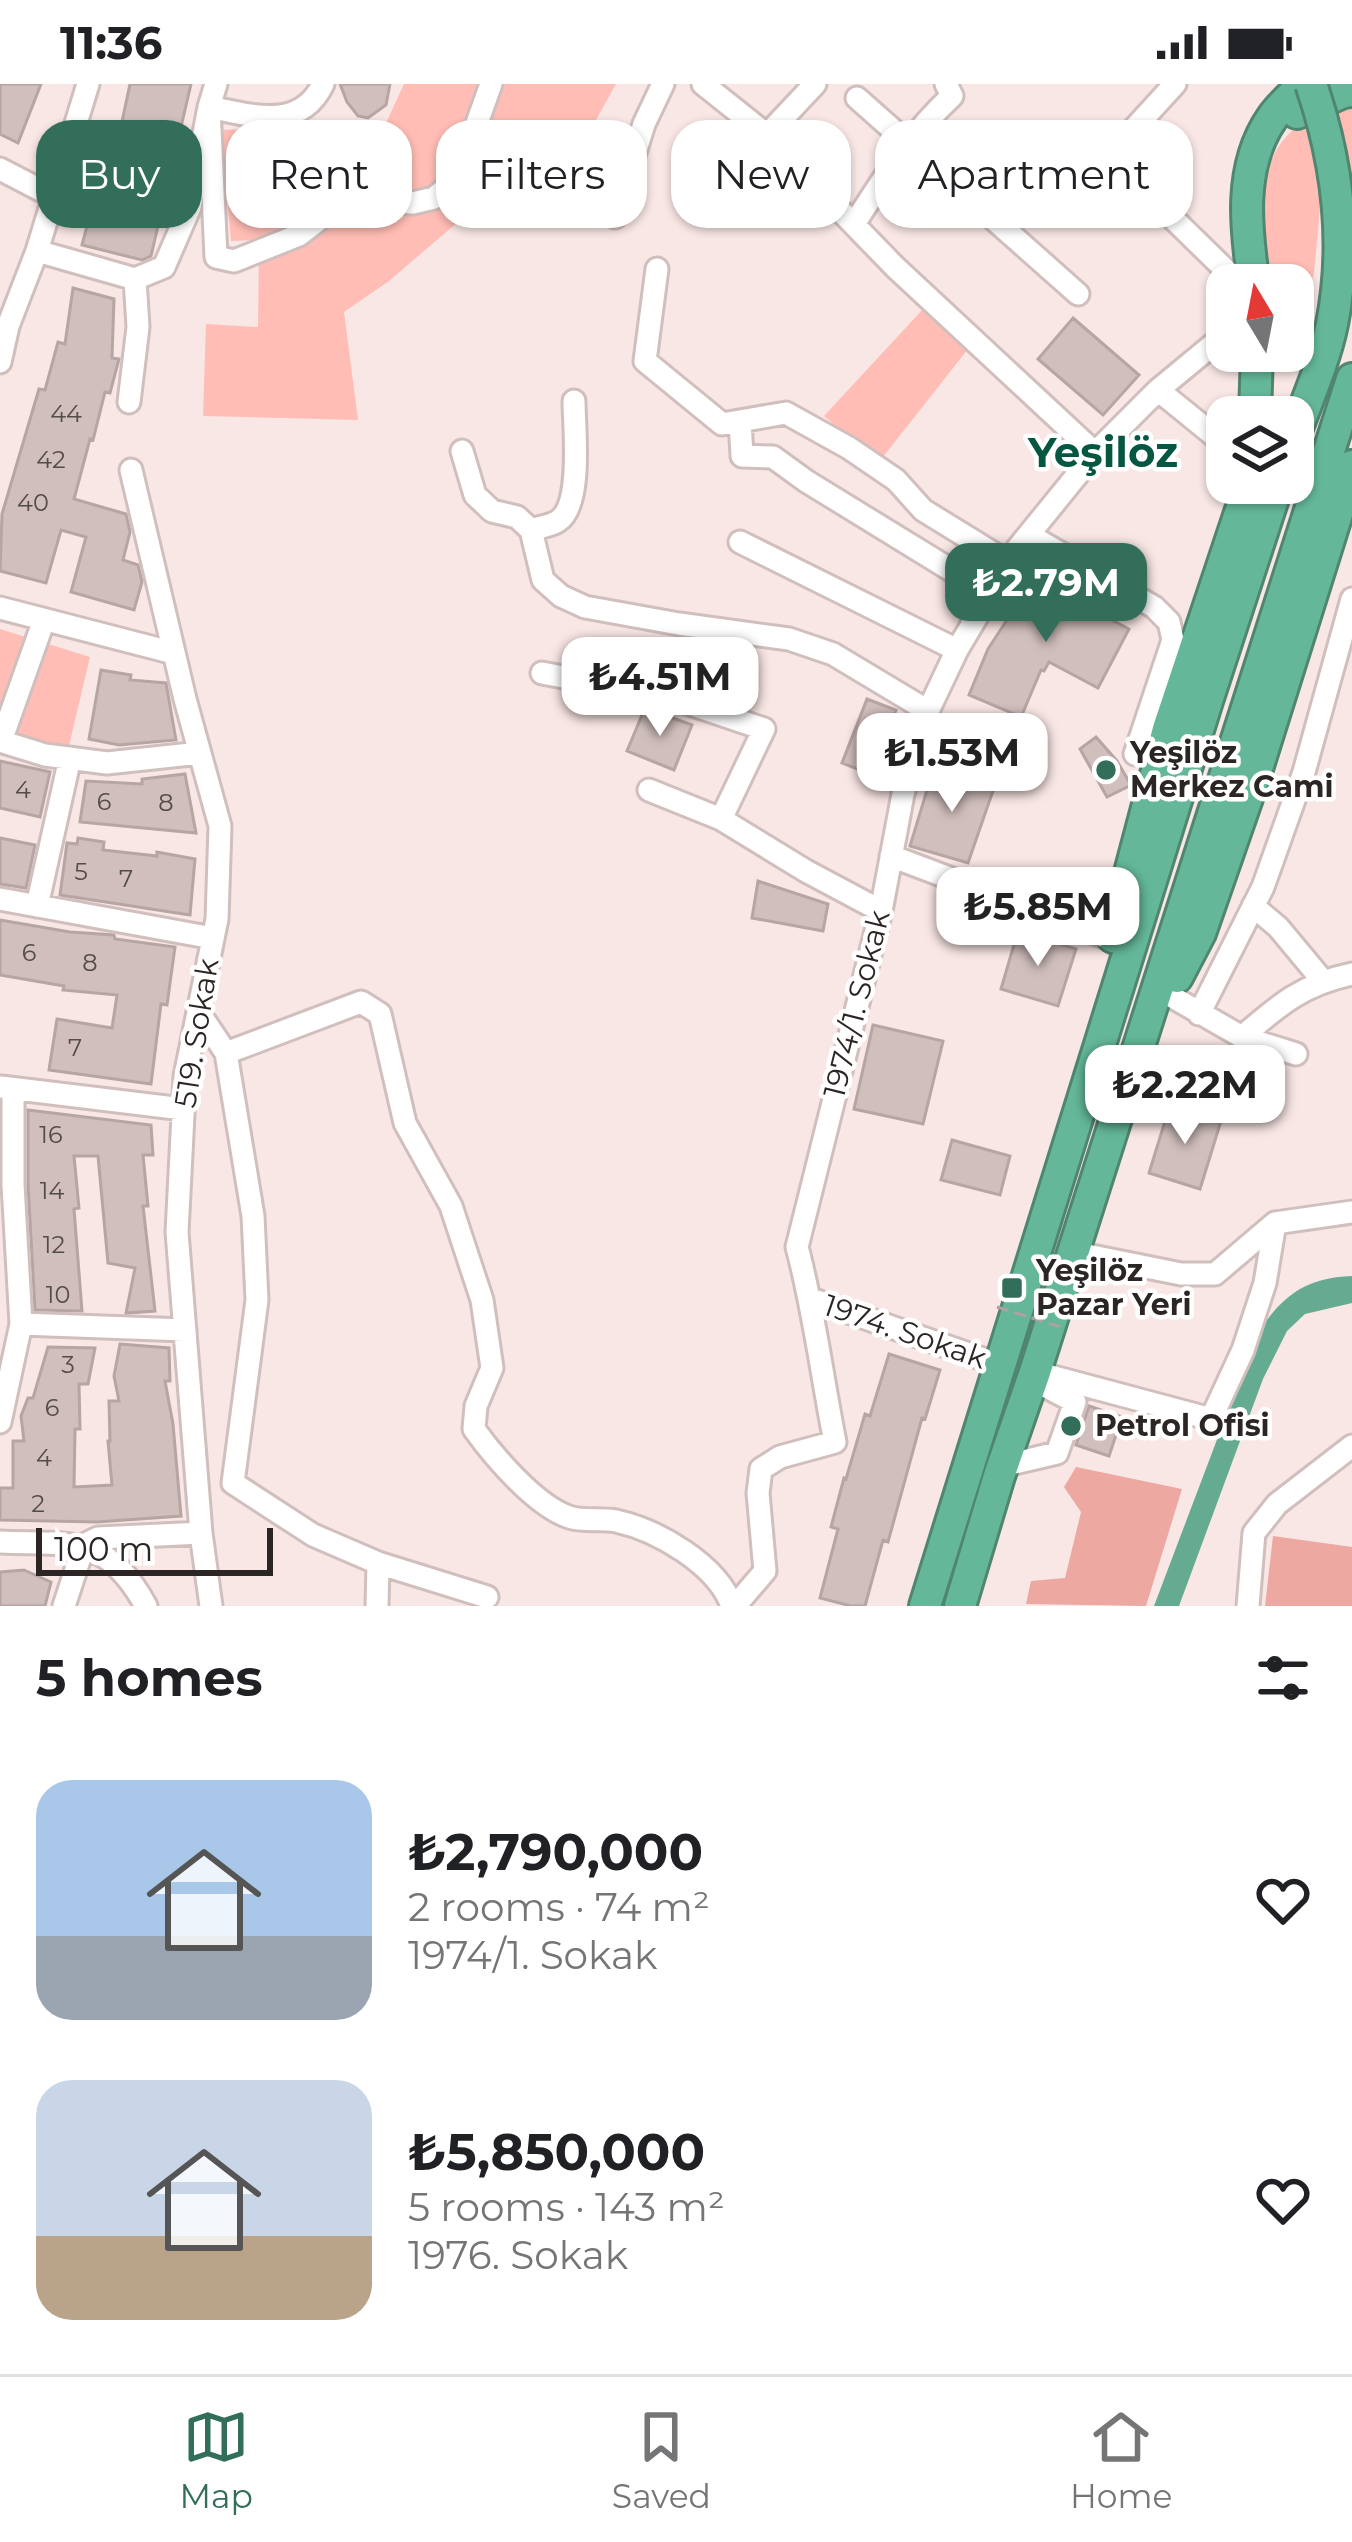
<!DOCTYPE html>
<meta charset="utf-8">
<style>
body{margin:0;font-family:Montserrat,sans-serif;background:#f2f2f2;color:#202124;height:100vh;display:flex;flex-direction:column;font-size:45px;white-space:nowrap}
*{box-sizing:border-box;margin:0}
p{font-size:39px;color:#757577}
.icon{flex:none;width:66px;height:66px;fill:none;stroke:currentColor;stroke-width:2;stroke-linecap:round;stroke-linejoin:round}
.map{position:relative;height:1522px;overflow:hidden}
.details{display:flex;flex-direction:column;background:#fff;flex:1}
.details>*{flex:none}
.hud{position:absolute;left:36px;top:36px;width:1281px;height:108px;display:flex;gap:24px}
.needle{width:78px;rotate:350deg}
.controls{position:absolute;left:1206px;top:180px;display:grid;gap:24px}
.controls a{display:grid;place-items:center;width:108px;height:108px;border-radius:24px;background:#fff;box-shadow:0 3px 9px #0004;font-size:60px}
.scale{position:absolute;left:36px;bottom:30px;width:237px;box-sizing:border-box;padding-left:12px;border:6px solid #2b2524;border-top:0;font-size:33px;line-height:42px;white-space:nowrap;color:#2b2524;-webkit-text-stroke:9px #fff;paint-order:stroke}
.price{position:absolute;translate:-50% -102px;padding:0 27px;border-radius:24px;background:#fff;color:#222;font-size:39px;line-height:78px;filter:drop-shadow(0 3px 6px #0008)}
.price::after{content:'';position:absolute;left:50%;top:72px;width:36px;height:27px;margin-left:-18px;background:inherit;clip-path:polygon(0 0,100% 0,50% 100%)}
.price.active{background:#326e59;color:#fff}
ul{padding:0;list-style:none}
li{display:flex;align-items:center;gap:36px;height:300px;padding:0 36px}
li span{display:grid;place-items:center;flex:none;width:336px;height:240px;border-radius:36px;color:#555}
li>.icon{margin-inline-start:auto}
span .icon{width:144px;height:144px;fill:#fffc;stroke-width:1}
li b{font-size:51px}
h2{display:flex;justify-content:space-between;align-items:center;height:144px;padding:0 36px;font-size:51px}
.pill{padding:0 42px;border-radius:36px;background:#fff;box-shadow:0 3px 9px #0004;font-size:42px;line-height:108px}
.pill.active{background:#326e59;color:#fff}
.status{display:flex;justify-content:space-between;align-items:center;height:84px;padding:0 60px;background:#fff;direction:ltr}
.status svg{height:33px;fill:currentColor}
.menu{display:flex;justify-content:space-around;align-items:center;height:168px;border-top:3px solid #e0e0e0;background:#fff;font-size:33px;color:#757577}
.menu a{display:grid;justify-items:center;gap:6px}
.menu .active{color:#326e59}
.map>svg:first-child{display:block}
.green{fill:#ffbdb5}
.forest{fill:#eca8a1}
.water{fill:#65ab91}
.building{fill:#d0bfbd;stroke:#b6a5a3;stroke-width:3}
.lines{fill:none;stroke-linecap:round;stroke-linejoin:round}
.minor-casing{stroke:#d0bfbd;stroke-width:27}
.highway-casing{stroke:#508570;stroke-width:36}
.minor{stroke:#fff;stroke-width:21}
.highway{stroke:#64b899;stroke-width:30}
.highway-bridge-casing{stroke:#508570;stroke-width:36;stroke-linecap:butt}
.path-bridge{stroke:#afa19f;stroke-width:3;stroke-dasharray:12 6;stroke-linecap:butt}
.highway-bridge{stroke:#64b899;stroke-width:30}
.poi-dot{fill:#326e59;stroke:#fff;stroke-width:4.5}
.labels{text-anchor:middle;stroke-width:9;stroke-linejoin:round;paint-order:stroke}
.number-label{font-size:24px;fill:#544c4a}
.poi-label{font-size:30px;font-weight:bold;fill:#2b2524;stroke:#fff;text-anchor:start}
.street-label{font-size:30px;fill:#2b2524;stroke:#fff}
.district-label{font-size:42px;font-weight:bold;fill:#065741;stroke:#fff}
</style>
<div class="status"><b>11:36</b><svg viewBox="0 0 49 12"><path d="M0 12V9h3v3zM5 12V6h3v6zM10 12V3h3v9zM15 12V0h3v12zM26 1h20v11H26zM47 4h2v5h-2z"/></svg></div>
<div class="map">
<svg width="1352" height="1522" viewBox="0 0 1352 1522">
<rect width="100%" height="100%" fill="#f9e7e5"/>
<path class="green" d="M404,0h212l-53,95 -35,-17 -139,119 -45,31 14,108 -155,-4 3,-92 52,3 1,-87 -28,1 -10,-111 165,-7z
M1345,22h7v100l-32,1 -6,67 -21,61v-50h-26c-2,-51 -17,-117 26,-155 13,-12 36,-17 52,-24z
M924,224l44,41 -89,113 -55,-46z
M0,545l90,28 -22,93 -68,-21z"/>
<path class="forest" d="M1076,1383l106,22 -36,117 -120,-2 5,-23 34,-3 16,-66 -17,-25z
M1273,1452l79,11v59h-87z"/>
<path class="water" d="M1352,1192v27l-47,11 -18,17 -24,48 -84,227h-25l103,-272c26,-39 48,-56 95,-58z"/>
<path class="building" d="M0,0h41l-23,59 -18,-9z
M130,0h61l-40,172 -9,4 -60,-15 12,-46 8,2 9,-52 5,1z
M340,0h50l-4,21 -18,13 -10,-2 -11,-14z
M73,204l41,11 -2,59 7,1 -9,34 -5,-1 -12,48 -3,-1 -16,60 52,15 4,18 -7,28 15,5 4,17 -8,28 -63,-18 15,-55 -25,-7 -15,53 -46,-12 2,-57 37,-125 6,1 13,-48 7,2z
M1073,234l66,57 -36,40 -65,-56z
M1039,487l46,28 -3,5 47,25 -31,59 -49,-26 -5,9 -3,-1 -20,47 -52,-22 19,-46z
M101,586l30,5 -1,5 36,3 10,57 -57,5 -30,-6z
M867,615l29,11 -26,64 -28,-11z
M645,624l47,17 -18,45 -47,-19z
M1096,653l21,24 14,24 -24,12 -27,-48z
M0,677l50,11 -10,45 -40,-9z
M934,683l61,18 -27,78 -58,-17z
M185,690l11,59 -116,-11 6,-41 56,3v-5z
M0,754l35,7 -9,43 -26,-4z
M78,754l26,4 -1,8 54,6v-4l38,7 -5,56 -130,-20 7,-52 10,1z
M758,797l70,23 -5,27 -71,-13z
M0,836l70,12 44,3 1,4 60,8 -8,58 -6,-1 -10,80 -102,-14 8,-51 55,9 5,-33 -54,-5 1,-4 -64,-11z
M1018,847l58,18 -18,57 -57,-17z
M873,941l70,16 -20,83 -69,-15z
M1170,1021l51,16 -21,68 -51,-16z
M28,1026l123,15 2,30h-10l5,51h-5l12,105 -29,2 9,-45 -27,-5 -10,-107h-24l5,52 -5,1 8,102 -47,-1 -7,-125z
M952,1056l58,16 -10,39 -59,-15z
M120,1260l49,4 1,33h-5l8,43 8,92 -84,6 -97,-2v-32h13v-47h11l-3,-25 7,-18h5l15,-51 47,1 -7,36h-9l1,45h-5l-1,58 38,-2 -4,-44h2l-1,-40h10l-5,-25z
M889,1270l51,16 -15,49 -3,-1 -34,124 -5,-2 -18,66h-14l-31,-8 18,-69 -7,-2 13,-49 2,1 19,-65 5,2z
M1089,1322l33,11 -13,39 -33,-11z
M24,1486l27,12 -6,24h-45v-34z"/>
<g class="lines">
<g class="minor-casing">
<path id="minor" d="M323,0c-23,48 -72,31 -114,23l7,150 18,4 65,-26 39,-30 39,-4 36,2 21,-5 23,-19 34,-95
M703,0l64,51 128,132 200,186
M1175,0l-66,72 132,129
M857,14l221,196
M767,51l48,-51
M0,85l52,27
M615,133l29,-93 19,-40
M854,140c32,-49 55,-88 98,-128l-6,-12
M37,167l98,28 3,48 -9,75
M657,185l-12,92 77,63 64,-11 63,35 47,32 27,30 86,53
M135,195l29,-12 26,-60 19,-100 7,-23
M1227,249l-69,57 69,56
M0,278l8,-36 29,-75 51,-167
M740,337l2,35 31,1 33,24 184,113
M462,367l13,44 17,16 25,6 14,13 12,50 18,16 24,11 94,17 110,15 44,15 95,57
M131,386l54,229 35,127 -3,93 -32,157 -8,156 24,301 10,73
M531,446c8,-3 20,-4 27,-9 25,-16 16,-94 16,-120
M1029,451l125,72 15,15 4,18 -38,114
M740,458l217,108
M0,524l174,45
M542,589l127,24 95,32 -43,90
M0,657l45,14 62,8 93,-10
M1,657l43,-121
M649,706l72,29 85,52 75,40
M891,772l222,84
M0,815l213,39
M37,822l33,-148
M1253,822l25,21 45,54
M1169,911l73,42 54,17
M198,927l28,42 27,163 4,84 -24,183 80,52 65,28 -1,43
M1199,930l64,-127 41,-115 48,-173
M1242,953c37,-32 61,-53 110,-63
M226,969l135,-51 19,12 25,109 46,83 31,94 10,68 -16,38 -2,23c20,28 62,77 95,88 14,5 32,1 47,4 41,9 101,43 116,85
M1,1003l182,22
M1275,1139l77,-11
M1072,1168l109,22h34l60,-51
M811,1215l189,66
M21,1240l164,6
M1035,1288l176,47 32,-69 22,-67 10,-60
M0,1338l21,-98 -8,-139v-96
M1002,1382l55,-13 18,-51 -40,-21
M0,1458c73,3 106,-8 146,64
M378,1479l109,34
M64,1522l20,-61 14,-7 103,-5
M735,1522l30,-35 -7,-78 3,-24 19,-12 55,-15c-13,-65 -21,-132 -38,-195l84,-336 22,-117 25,-83 29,-61 60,-101 78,-96 63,-63
M1248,1522l6,-73 23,-29 75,-58"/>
</g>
<g class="highway-casing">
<path id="highway" d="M1297,29l46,-21 9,-1
M1254,201c-8,-55 -16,-118 18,-167 8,-12 21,-23 32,-34
M1255,333l2,-66
M1113,853l55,-208 78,-234 2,-12
M1177,893l23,-44 55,-158 97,-309
M925,1522l282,-905 71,-218
M960,1522l39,-130 36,-104 317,-993"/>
</g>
<use href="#minor" class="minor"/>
<use href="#highway" class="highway"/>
<g class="highway-bridge-casing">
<path id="highway-bridge" d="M1293,355c13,-37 31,-76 39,-115 16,-82 6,-161 -21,-240"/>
</g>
<path class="path-bridge" d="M997,1223l64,20"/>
<use href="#highway-bridge" class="highway-bridge"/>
</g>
<g class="poi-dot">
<circle cx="1106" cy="686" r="12"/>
<rect x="1000" y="1192" width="24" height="24" rx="6"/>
<circle cx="1071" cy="1342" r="12"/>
</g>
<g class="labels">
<g class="number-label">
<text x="66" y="338">44</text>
<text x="51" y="384">42</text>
<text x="33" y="427">40</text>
<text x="23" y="714">4</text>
<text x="104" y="726">6</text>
<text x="166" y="727">8</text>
<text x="81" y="796">5</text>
<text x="126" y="803">7</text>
<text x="29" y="877">6</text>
<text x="90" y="887">8</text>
<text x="75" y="972">7</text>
<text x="51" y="1059">16</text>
<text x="52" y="1115">14</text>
<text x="54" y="1169">12</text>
<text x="58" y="1219">10</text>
<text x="68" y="1289">3</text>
<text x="52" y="1332">6</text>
<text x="44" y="1382">4</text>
<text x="38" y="1428">2</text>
</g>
<g class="poi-label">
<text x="1130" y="679">Yeşilöz<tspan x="1130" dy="34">Merkez Cami</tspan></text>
<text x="1036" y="1197">Yeşilöz<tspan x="1036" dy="34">Pazar Yeri</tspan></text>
<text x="1095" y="1352">Petrol Ofisi</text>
</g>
<g class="street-label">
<text transform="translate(857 920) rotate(-76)" y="10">1974/1. Sokak</text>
<text transform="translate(197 949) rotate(-81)" y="10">519. Sokak</text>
<text transform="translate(905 1248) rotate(19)" y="10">1974. Sokak</text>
</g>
<g class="district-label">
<text x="1103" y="383">Yeşilöz</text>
</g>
</g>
</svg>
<div class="controls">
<a><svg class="needle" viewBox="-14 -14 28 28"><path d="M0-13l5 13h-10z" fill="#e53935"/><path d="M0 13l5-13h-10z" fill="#757577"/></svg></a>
<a><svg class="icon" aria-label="layers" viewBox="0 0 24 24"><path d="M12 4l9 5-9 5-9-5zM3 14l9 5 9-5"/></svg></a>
</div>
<div class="scale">100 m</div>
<b class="price active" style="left:1046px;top:561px">₺2.79M</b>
<b class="price" style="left:660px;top:655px">₺4.51M</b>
<b class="price" style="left:952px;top:731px">₺1.53M</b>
<b class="price" style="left:1038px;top:885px">₺5.85M</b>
<b class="price" style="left:1185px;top:1063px">₺2.22M</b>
<div class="hud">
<a class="pill active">Buy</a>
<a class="pill">Rent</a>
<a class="pill">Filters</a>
<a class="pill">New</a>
<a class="pill">Apartment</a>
</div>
</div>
<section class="details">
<h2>5 homes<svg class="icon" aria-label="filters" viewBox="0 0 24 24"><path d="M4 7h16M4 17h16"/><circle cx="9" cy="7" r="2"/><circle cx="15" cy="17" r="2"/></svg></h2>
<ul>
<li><span style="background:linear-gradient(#a9c7e8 65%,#9aa5b1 0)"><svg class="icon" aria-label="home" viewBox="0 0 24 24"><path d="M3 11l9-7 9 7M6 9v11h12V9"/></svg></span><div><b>₺2,790,000</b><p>2 rooms · 74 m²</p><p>1974/1. Sokak</p></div><svg class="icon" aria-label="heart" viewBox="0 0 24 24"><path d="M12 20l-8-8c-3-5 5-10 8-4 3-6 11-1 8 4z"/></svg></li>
<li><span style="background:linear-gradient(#c9d6e8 65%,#b9a48a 0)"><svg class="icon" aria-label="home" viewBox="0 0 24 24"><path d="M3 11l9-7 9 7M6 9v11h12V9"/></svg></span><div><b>₺5,850,000</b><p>5 rooms · 143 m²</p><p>1976. Sokak</p></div><svg class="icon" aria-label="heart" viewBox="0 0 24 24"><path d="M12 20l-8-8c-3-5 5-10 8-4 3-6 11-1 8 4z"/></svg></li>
</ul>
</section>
<nav class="menu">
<a class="active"><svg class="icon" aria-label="map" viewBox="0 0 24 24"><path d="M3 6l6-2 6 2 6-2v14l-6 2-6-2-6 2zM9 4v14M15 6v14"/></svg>Map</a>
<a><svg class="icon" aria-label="saved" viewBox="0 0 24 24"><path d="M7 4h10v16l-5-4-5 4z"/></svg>Saved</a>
<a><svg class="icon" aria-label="home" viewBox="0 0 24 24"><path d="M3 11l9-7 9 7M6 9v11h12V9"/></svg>Home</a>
</nav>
